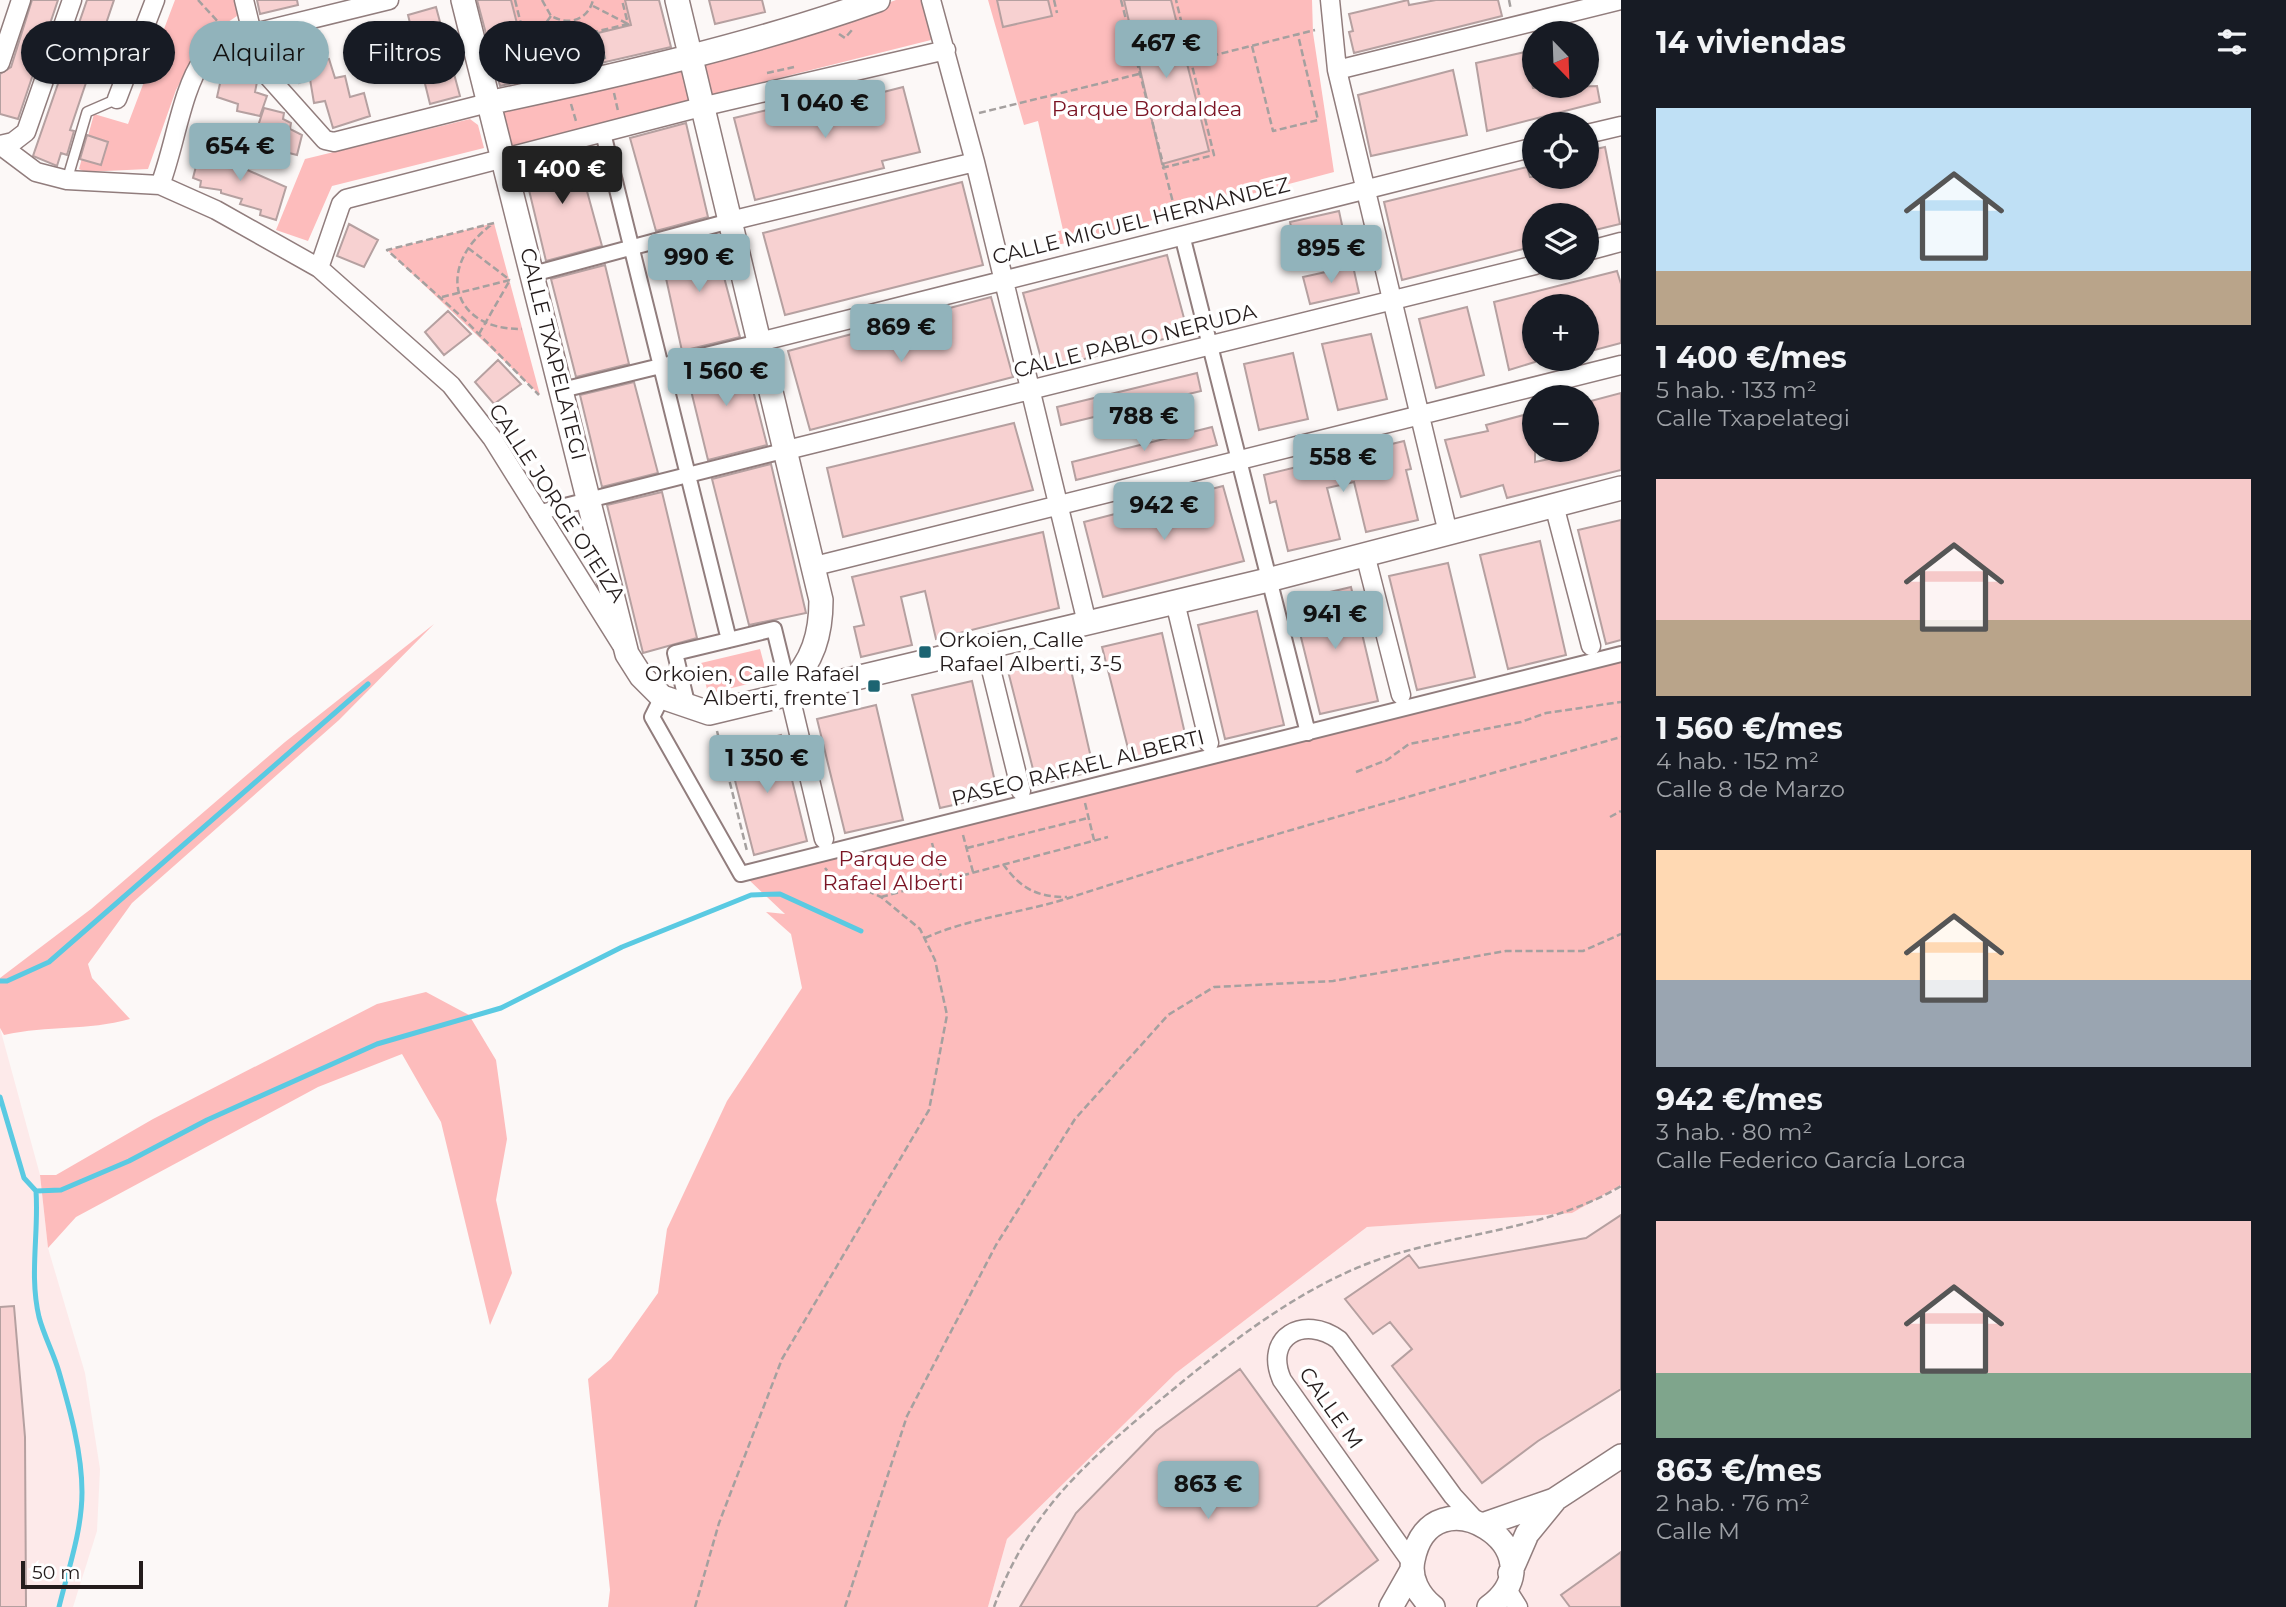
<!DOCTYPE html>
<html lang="es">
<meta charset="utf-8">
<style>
body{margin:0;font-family:Montserrat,sans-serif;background:#242831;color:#f1f3f6;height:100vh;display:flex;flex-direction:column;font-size:26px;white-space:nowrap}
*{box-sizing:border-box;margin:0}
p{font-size:23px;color:#9ea1a6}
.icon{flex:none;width:38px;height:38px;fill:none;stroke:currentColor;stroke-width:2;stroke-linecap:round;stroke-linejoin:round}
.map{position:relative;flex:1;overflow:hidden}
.side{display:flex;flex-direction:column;background:#171b24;width:665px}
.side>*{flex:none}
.hud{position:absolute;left:21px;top:21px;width:665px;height:63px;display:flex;gap:14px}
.needle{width:46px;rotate:157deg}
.controls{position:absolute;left:1522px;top:21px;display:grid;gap:14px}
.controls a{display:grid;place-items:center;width:77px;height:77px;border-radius:50%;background:#171b24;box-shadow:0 2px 5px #0004;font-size:35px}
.scale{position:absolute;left:21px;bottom:18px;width:122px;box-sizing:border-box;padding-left:7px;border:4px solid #241c1c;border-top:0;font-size:19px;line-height:24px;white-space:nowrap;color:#241c1c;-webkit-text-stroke:5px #fff;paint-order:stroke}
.price{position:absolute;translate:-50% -60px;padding:0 16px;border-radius:7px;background:#91b3bb;color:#111;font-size:23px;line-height:46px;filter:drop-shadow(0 2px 4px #0008)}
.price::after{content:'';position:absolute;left:50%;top:42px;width:21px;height:16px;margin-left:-10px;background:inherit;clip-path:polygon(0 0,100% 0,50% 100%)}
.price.selected{background:#222;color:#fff}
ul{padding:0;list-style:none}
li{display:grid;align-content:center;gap:14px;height:371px;padding:0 35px}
li span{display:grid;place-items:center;height:217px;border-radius:0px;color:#555}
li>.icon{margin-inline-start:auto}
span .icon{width:126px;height:126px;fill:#fffc;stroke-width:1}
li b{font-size:30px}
h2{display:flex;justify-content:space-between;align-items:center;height:84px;padding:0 35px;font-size:30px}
.chip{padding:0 24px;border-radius:32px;background:#171b24;box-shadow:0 2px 5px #0004;font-size:24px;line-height:63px}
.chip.selected{background:#91b3bb;color:#111}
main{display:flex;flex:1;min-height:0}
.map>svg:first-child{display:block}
.built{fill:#fdeaea}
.green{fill:#fdbcbc}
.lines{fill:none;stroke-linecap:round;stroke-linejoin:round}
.stream{stroke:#5acae2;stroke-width:5}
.building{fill:#f7d1d1;stroke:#b5a0a0;stroke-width:2}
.service-casing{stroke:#917d7d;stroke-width:12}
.pedestrian-casing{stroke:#917d7d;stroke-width:18}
.minor-casing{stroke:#917d7d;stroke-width:21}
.tertiary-casing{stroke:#917d7d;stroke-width:26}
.path{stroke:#a5a09f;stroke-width:2.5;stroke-dasharray:7 3.5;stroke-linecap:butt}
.service{stroke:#fff;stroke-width:9}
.pedestrian{stroke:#fff;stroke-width:14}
.minor{stroke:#fff;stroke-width:18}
.tertiary{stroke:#fff;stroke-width:23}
.poi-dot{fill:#1c6472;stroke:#fff;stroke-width:2.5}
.labels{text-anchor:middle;stroke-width:7;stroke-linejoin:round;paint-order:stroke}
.park-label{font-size:21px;fill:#7b1424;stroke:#fff}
.street-label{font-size:21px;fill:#241c1c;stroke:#fff}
.poi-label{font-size:21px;fill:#241c1c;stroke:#fff;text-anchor:start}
</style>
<main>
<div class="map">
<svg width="1621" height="1607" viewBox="0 0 1621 1607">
<rect width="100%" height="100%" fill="#fcf8f7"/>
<path class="built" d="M0,1028l40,147 8,73 37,125 15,96 -3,62 -24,76h-73z
M1621,1185v422h-633l19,-68 169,-166 191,-146 204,-14z"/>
<path class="green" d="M175,0h62l3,14 -36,24 -28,52 -28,79 -63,3 -6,-3 15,-55 34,10z
M511,0h114l6,25 -107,26z
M896,0h26l13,39 -224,56 -11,-37 112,-29z
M988,0h324l1,33 21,139 -280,74 -4,-13 13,-3 -25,-109 -14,4z
M681,69l10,29 -6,6 -162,42 -12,-1 -13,-31 5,-8z
M470,119l8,6 6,23 -152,38 -24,55 -32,-11 29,-71z
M494,223l46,172 -153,-145z
M434,624l-95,96 -207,183 -44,61 4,14 38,41c-43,12 -81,6 -126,16l-4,-7v-50l91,-69 194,-167z
M760,649l8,30 -60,15 -7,-31z
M1621,662v523l-49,28 -205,14 -191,146 -169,166 -19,68h-380l2,-17 -22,-211 23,-20 47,-66 9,-64 60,-128 75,-113 -11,-54 -25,-22 19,2 -37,-35z
M426,992l43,23 27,45 11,79 -11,61 16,73 -22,52 -49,-203 -39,-68 -84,33 -242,130 -28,31 -8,-73h16l97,-56 224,-115z"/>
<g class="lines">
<path class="stream" d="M0,981h7l42,-19 319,-278
M0,1097l24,81 12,13c3,42 -7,84 3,126 5,19 15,37 20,55 11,38 23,81 23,120 0,39 -14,78 -23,115
M36,1191l25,-1 68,-29 78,-41 170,-76 124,-36 121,-61 129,-52 29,-1 81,37"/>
</g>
<path class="building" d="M32,0h26l-40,119 -18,-5v-40l11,-7z
M87,0h27l-44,130 4,1 -7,24 -6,-2 -4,13 -24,-10z
M257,0h40l1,5 -38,9z
M477,0h34l13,51 107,-26 -6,-25h34l12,47 -171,39z
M709,0h53l3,12 -50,12z
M997,0h51l4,16 -49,11z
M1124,0h47l38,151 -47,13z
M1408,0l1,5 27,-5h62l4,16 -148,37 -5,-21 4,-1 -4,-17z
M436,7l24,89 -30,8 -22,-89z
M313,39l6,22 10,-2 6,19 10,-2 5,21 14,-4 6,23 -37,12 -8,-27 -11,2 -4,-24 -11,4 -6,-22 -10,3 -3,-18z
M1525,52l8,36 64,-2 3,16 -113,29 -11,-68z
M242,64l7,8 -1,8 9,2 -2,10 12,4 -7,20 -23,-5 1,-7 -21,-7 4,-18 7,-4 8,2z
M1453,70l14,65 -96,21 -13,-61z
M865,86l3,10 35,-9 17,65 -38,9 2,7 -129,32 -21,-82z
M264,108l20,5 -1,6 8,4 -1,6 12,6 -5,20 -24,-6 1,-5 -20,-6z
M686,123l22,94 -52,14 -26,-93z
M87,135l21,7 -7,23 -21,-6z
M1605,147l15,77 -29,7 -4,-16h-52v31l-133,34 -18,-78 143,-35 3,10h57v-26z
M200,151l47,12 -2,6 41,18 -10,33 -16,-5 1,-5 -21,-6 2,-5 -21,-6v-3l-21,-3 1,-6 -8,-3z
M576,151l26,95 -56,15 -23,-96z
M962,182l21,83 -198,50 -22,-82z
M1339,211l6,28 -49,11 -6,-28z
M349,224l29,16 -14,27 -27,-11z
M713,236l27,101 -58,14 -22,-100z
M1167,255l21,78 -144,36 -21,-76z
M605,265l24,99 -53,13 -25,-98z
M1353,266l6,27 -49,11 -7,-27z
M1617,271l4,13v59l-34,9v-46h-52v56l-26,8 -15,-68z
M991,297l22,80 -203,53 -22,-79z
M1467,307l17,68 -48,13 -17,-69z
M448,311l23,23 -27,21 -19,-23z
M1371,334l16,65 -49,11 -16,-66z
M1293,353l15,66 -49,11 -15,-66z
M744,355l23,90 -59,15 -22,-90z
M498,360l23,24 -27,20 -19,-22z
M1197,373l4,18 -140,34 -4,-18z
M634,382l24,91 -56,14 -22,-92z
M1621,393v77l-114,28 -4,-13 -42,12 -16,-57 43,-9 -2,-6 49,-13v50l52,-11v-49z
M1014,423l19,67 -190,47 -16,-69z
M1212,427l5,18 -141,35 -4,-18z
M1404,441l7,28 -5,1 12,50 -52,12 -12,-50 -27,6 13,51 -52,12 -12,-50 -6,2 -6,-28z
M771,464l35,149 -57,12 -37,-146z
M1223,486l21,75 -141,36 -19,-75z
M662,492l35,146 -54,15 -36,-148z
M1621,520v120l-15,4 -28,-114z
M1043,532l16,76 -123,31 -11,-48 -24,6 11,48 -51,12 -7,-30 10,-2 -12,-48z
M1540,541l26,114 -58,14 -28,-114z
M1448,563l27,114 -58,13 -28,-114z
M1351,587l27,114 -58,13 -28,-113z
M1257,611l27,114 -59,14 -27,-114z
M1162,633l26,114 -57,13 -29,-113z
M1068,657l26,114 -57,14 -29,-114z
M972,681l26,114 -58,13 -28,-113z
M876,705l27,115 -58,13 -28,-114z
M781,735l26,106 -53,14 -27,-106z
M1621,1215v174l-83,52 -56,42 -90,-117 20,-17 -22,-27 -17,12 -28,-35 64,-44 10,13 167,-30z
M14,1306l11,131 1,170h-26v-300z
M1240,1369l138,191 -62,47h-296l56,-94 80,-82z
M1621,1552v55h-51l-9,-12z"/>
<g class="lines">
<g class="service-casing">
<path id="service" d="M67,180l20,-68 30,-13"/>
</g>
<g class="pedestrian-casing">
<path id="pedestrian" d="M603,133l126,507
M1182,235l126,498
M533,274l197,-53
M562,390l197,-48
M537,513l250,-63
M662,697l-10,20 89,157 880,-220
M688,707l-13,-54 99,-24 14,57"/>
</g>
<g class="minor-casing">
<path id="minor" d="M244,0l8,33
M931,0l44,162 112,461
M1330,0l7,70 111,463
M234,38l91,102 9,2 154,-39
M0,63l21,-63
M1337,70l284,-70
M117,99l38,-99
M1587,134l34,-8
M0,145l36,27 31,8 93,5 56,25 103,58 132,117 41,53 129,206
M0,145l13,-3 13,-10 46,-132
M160,185c14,-35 22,-97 43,-125 7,-10 20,-16 31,-22l155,-38
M730,221l245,-59
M1587,251l34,-9
M319,268l22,-64 5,-5 355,-92 245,-57
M759,342l776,-195
M787,450l748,-185
M1554,505l37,141
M1365,554l36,141
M815,566l806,-201
M1175,602l34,141
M986,649l35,142
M790,696l34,143
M1412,1563l-130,-183c-19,-43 22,-66 57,-40l114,156 22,24
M1506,1588l12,19"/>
</g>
<g class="tertiary-casing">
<path id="tertiary" d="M463,0l164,654 14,22 21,21 47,16 559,-133 353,-92
M677,0l144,600c0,34 -8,62 -33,86l2,10
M488,103c127,-27 268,-59 390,-103
M1485,1524l69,-24 67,-44
M1510,1573l17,-39 27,-33
M1391,1607l21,-37
M1433,1607c-14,-11 -24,-29 -20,-47 18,-93 152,-9 76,47"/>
</g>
<path class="path" d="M198,0l23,25
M515,0l12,48 101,-24 -6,-24
M542,0l9,16c18,10 37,4 42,-16
M1054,0l3,13
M1121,0l56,218
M1509,0l2,10
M593,6l35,18
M574,21l3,13
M598,32l7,27
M839,34l6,4 7,-8
M555,42l6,24
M1252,46l21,85 45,-11 -20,-85
M528,47l23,-31
M1191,61l124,-31
M767,73l27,-6
M614,93l4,18
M571,104l5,17
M979,113l160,-39
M1162,168l52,-13 -38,-155
M494,223l-107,27 77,69 75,76
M491,225c-55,41 -41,105 31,104
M468,248l42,32
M442,297l68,-17
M479,334l31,-54
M717,731l30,120
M1356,772l31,-12 22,-16 112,-22 25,-9 75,-11
M1085,803l9,37
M1610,817l11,-6
M963,835l10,37
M932,843l10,37
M967,848l121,-30
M1003,864c18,25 34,33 64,33
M881,897l227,-60
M925,938c47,-21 98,-25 147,-41 181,-59 366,-108 549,-160
M695,1607l24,-84 63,-164 147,-249 18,-95 -12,-55 -15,-31 -39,-32 -51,-23 -5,-6
M845,1607l62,-191 89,-171 79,-126 93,-104 46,-28 119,-6 173,-30h77l38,-17
M994,1607c14,-39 36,-78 63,-110 28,-33 63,-63 96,-91 70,-58 148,-122 236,-150 77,-24 162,-28 232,-70"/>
<use href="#service" class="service"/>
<use href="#pedestrian" class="pedestrian"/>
<use href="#minor" class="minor"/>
<use href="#tertiary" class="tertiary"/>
</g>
<g class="poi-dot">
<rect x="918" y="645" width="14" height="14" rx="3.5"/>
<rect x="867" y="679" width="14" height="14" rx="3.5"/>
</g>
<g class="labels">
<g class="park-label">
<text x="1147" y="116">Parque Bordaldea</text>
<text x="893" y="866">Parque de<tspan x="893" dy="24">Rafael Alberti</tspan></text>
</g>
<g class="street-label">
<text transform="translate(1141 221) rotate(-14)" y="7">CALLE MIGUEL HERNANDEZ</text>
<text transform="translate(1135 341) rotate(-14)" y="7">CALLE PABLO NERUDA</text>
<text transform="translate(553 354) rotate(76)" y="7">CALLE TXAPELATEGI</text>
<text transform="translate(557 503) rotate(57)" y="7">CALLE JORGE OTEIZA</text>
<text transform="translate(1078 768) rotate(-14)" y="7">PASEO RAFAEL ALBERTI</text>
<text transform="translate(1331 1408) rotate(55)" y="7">CALLE M</text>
</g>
<g class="poi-label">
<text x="939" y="647">Orkoien, Calle<tspan x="939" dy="24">Rafael Alberti, 3-5</tspan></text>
<text x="860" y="681" text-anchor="end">Orkoien, Calle Rafael<tspan x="860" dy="24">Alberti, frente 1</tspan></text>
</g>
</g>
</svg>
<div class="controls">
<a><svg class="needle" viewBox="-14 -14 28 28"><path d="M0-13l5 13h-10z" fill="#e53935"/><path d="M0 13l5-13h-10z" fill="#9ea1a6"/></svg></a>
<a><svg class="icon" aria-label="locate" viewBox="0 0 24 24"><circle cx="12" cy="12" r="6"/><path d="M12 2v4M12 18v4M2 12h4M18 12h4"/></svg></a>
<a><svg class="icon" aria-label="layers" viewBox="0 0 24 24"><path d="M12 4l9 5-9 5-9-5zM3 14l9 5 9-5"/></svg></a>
<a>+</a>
<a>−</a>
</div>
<div class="scale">50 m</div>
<b class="price" style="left:1166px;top:80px">467 €</b>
<b class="price" style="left:825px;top:140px">1 040 €</b>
<b class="price" style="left:240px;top:183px">654 €</b>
<b class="price selected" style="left:562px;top:206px">1 400 €</b>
<b class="price" style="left:1331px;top:285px">895 €</b>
<b class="price" style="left:699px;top:294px">990 €</b>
<b class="price" style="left:901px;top:364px">869 €</b>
<b class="price" style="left:726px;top:408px">1 560 €</b>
<b class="price" style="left:1144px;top:453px">788 €</b>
<b class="price" style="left:1343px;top:494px">558 €</b>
<b class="price" style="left:1164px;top:542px">942 €</b>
<b class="price" style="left:1335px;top:651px">941 €</b>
<b class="price" style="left:767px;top:795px">1 350 €</b>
<b class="price" style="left:1208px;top:1521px">863 €</b>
<div class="hud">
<a class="chip">Comprar</a>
<a class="chip selected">Alquilar</a>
<a class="chip">Filtros</a>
<a class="chip">Nuevo</a>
</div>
</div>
<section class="side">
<h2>14 viviendas<svg class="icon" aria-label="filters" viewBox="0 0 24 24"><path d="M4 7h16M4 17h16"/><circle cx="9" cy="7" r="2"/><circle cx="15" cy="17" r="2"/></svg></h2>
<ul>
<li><span style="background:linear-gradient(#bfe0f5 75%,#b9a48a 0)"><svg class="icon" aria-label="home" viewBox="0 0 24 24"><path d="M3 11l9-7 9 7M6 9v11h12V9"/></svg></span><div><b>1 400 €/mes</b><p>5 hab. · 133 m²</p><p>Calle Txapelategi</p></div></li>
<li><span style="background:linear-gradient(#f6c9c9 65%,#b9a48a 0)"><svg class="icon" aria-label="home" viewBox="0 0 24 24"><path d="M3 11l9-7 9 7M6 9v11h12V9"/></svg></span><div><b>1 560 €/mes</b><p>4 hab. · 152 m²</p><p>Calle 8 de Marzo</p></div></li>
<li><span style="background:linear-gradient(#ffd9b3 60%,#9aa5b1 0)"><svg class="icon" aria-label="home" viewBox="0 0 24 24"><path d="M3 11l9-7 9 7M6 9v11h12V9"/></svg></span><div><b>942 €/mes</b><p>3 hab. · 80 m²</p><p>Calle Federico García Lorca</p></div></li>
<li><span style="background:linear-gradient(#f6c9c9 70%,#7fa58c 0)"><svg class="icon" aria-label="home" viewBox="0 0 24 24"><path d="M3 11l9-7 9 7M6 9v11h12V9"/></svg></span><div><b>863 €/mes</b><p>2 hab. · 76 m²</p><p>Calle M</p></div></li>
</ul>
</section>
</main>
